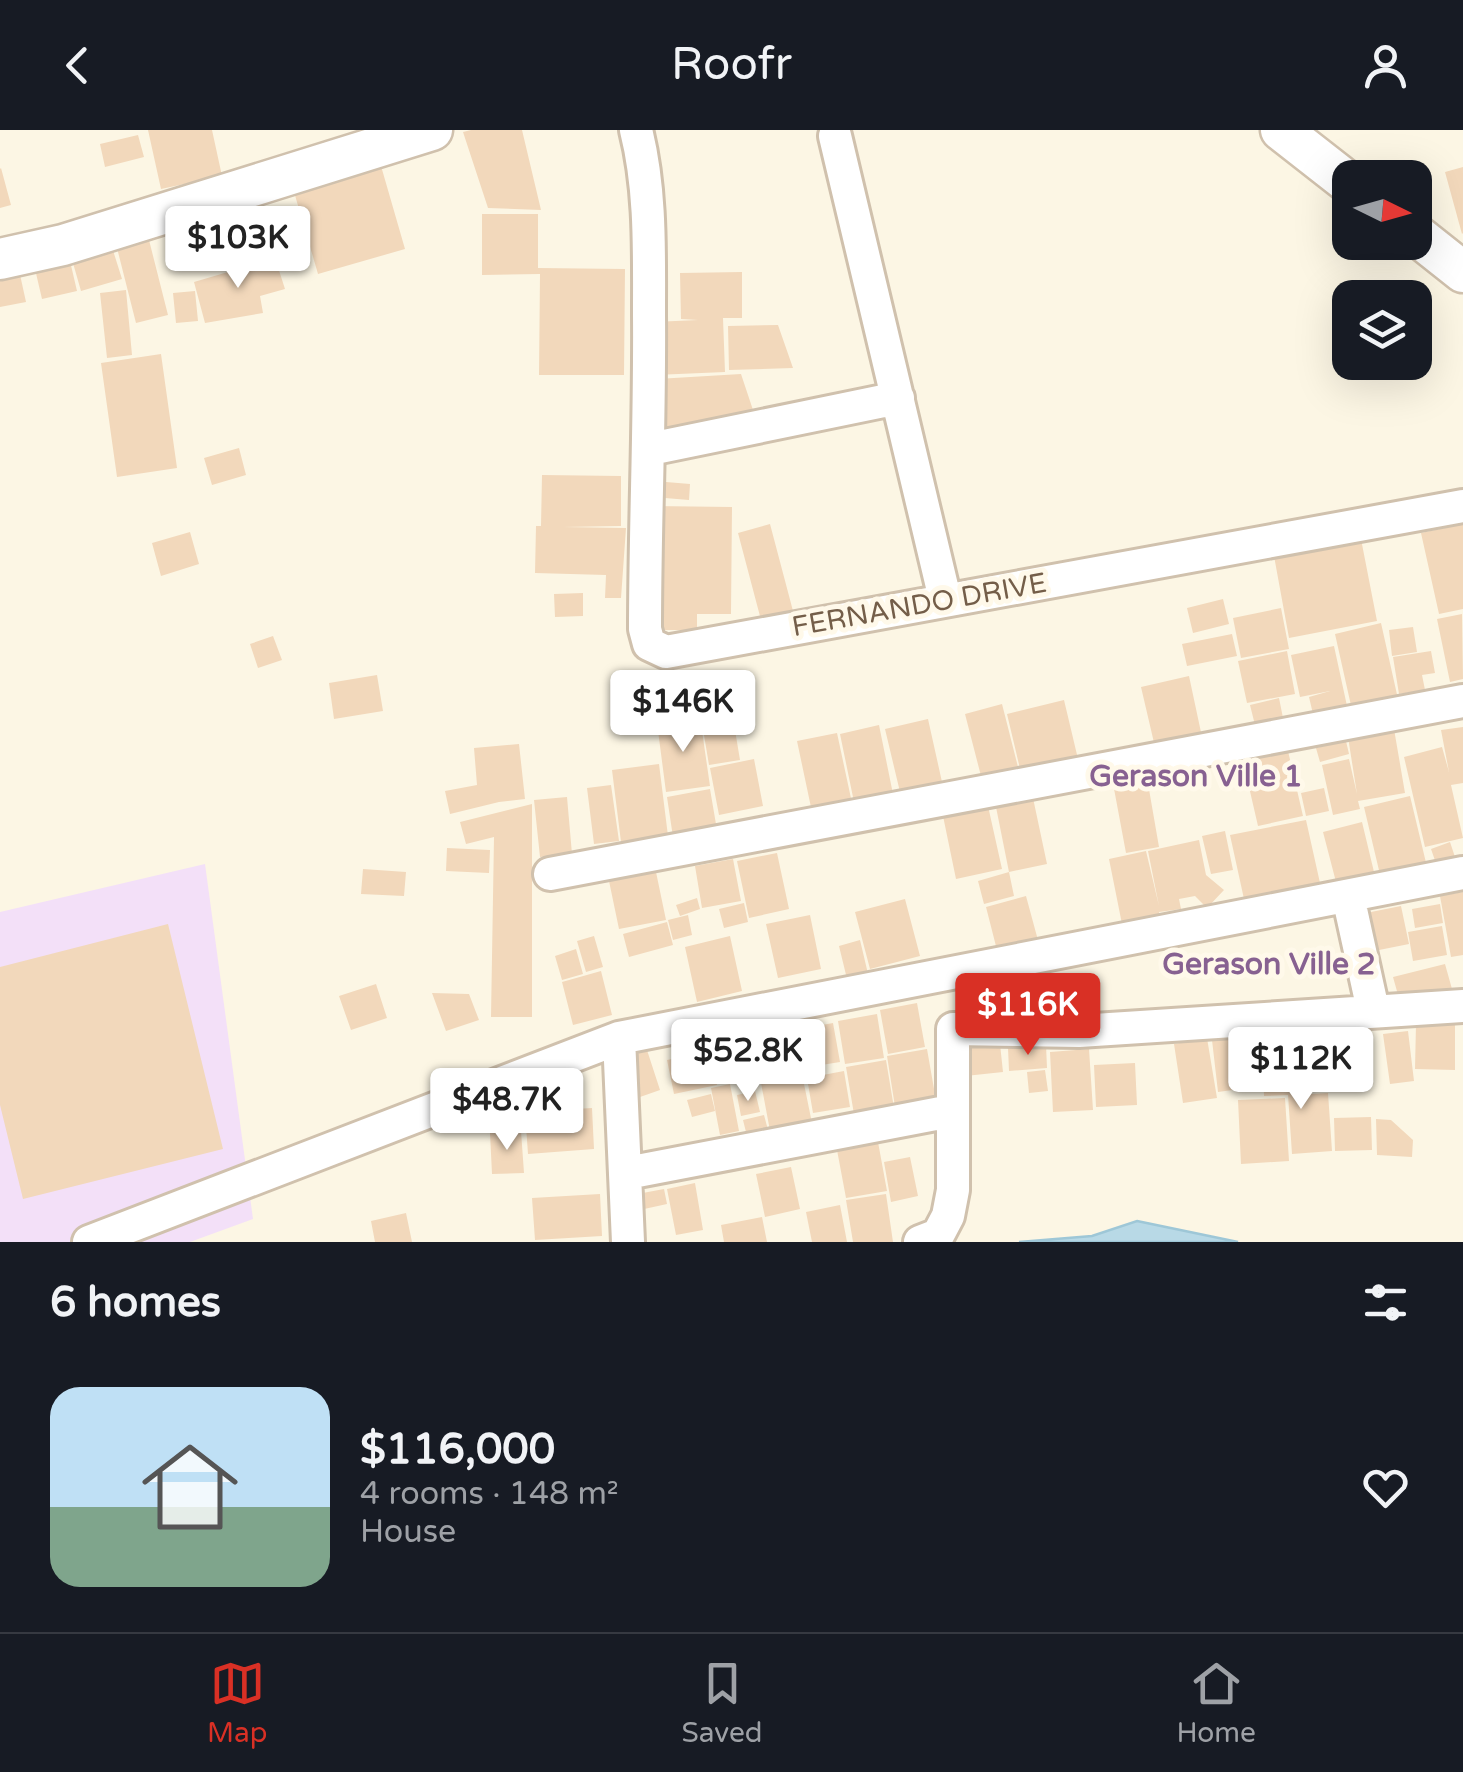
<!DOCTYPE html>
<meta charset="utf-8">
<style>
body{margin:0;font-family:"Varela Round",sans-serif;background:#20242c;color:#f1f3f6;height:100vh;display:flex;flex-direction:column;font-size:38px;white-space:nowrap}
*{box-sizing:border-box;margin:0}
p{font-size:32px;color:#9ea1a6}
.icon{flex:none;width:55px;height:55px;fill:none;stroke:currentColor;stroke-width:2;stroke-linecap:round;stroke-linejoin:round}
.map{position:relative;height:1112px;overflow:hidden}
.panel{display:flex;flex-direction:column;background:#171b24;flex:1}
.panel>*{flex:none}
.needle{width:65px;rotate:95deg}
.tools{position:absolute;left:1332px;top:30px;display:grid;gap:20px}
.tools a{display:grid;place-items:center;width:100px;height:100px;border-radius:20px;background:#171b24;box-shadow:0 10px 40px #0002;font-size:50px}
.price{position:absolute;translate:-50% -85px;padding:0 22px;border-radius:10px;background:#fff;color:#222;font-size:32px;line-height:65px;filter:drop-shadow(0 2px 5px #0008)}
.price::after{content:'';position:absolute;left:50%;top:60px;width:30px;height:22px;margin-left:-15px;background:inherit;clip-path:polygon(0 0,100% 0,50% 100%)}
.price.on{background:#d93025;color:#fff}
ul{padding:0;list-style:none}
li{display:flex;align-items:center;gap:30px;height:250px;padding:0 50px}
li span{display:grid;place-items:center;flex:none;width:280px;height:200px;border-radius:30px;color:#555}
li>.icon{margin-inline-start:auto}
span .icon{width:120px;height:120px;fill:#fffc;stroke-width:1}
li b{font-size:42px}
h2{display:flex;justify-content:space-between;align-items:center;height:120px;padding:0 50px;font-size:42px}
header{display:flex;justify-content:space-between;align-items:center;height:130px;padding:0 50px;background:#171b24;font-size:45px;font-weight:600}
.menu{display:flex;justify-content:space-around;align-items:center;height:140px;border-top:2px solid #363941;background:#171b24;font-size:28px;color:#9ea1a6}
.menu a{display:grid;justify-items:center;gap:5px}
.menu .on{color:#d93025}
.map>svg:first-child{display:block}
.education{fill:#f3e0f8}
.water{fill:#b8d9e6;stroke:#9ec7d7;stroke-width:2.5}
.building{fill:#f2d8bb}
.lines{fill:none;stroke-linecap:round;stroke-linejoin:round}
.minor-casing{stroke:#d0c1ad;stroke-width:38}
.tertiary-casing{stroke:#d0c1ad;stroke-width:45}
.minor{stroke:#fff;stroke-width:32}
.tertiary{stroke:#fff;stroke-width:40}
.labels{text-anchor:middle;stroke-width:10;stroke-linejoin:round;paint-order:stroke}
.street-label{font-size:28px;fill:#745e49;stroke:#fff9ea}
.neighbourhood-label{font-size:30px;font-weight:bold;fill:#876191;stroke:#fff9ea}
</style>
<header><svg class="icon" aria-label="back" viewBox="0 0 24 24"><path d="M15 5l-7 7 7 7"/></svg>Roofr<svg class="icon" aria-label="person" viewBox="0 0 24 24"><circle cx="12" cy="8" r="4"/><path d="M4 21q1-7 8-7t8 7"/></svg></header>
<div class="map">
<svg width="1463" height="1112" viewBox="0 0 1463 1112">
<rect width="100%" height="100%" fill="#fcf6e4"/>
<path class="education" d="M205,734l48,355 -63,23h-190v-330z"/>
<path class="water" d="M1137,1091l101,21h-219l73,-6z"/>
<path class="building" d="M148,0h64l10,46 -61,13z
M471,0h51l19,80 -53,-2 -25,-76z
M138,5l6,22 -39,10 -5,-23z
M379,29l26,90 -87,25 -26,-89z
M1463,37v66l-1,1 -17,-62z
M1,38l10,37 -11,3v-39z
M482,84h56v54l87,1 -1,106h-85l1,-101 -58,1z
M262,94l6,34 -60,12 -6,-33z
M149,110l19,75 -32,8 -19,-75z
M111,114l11,35 -41,12 -10,-35z
M275,128l10,31 -25,7 3,17 -58,10 -11,-41z
M70,131l7,30 -35,8 -7,-30z
M19,140l7,32 -26,5v-33z
M742,142v46h-19l2,54 -70,3 -2,-53 45,-2 -17,-1 -1,-46z
M126,160l6,65 -25,3 -7,-65z
M195,161l3,30 -22,2 -3,-30z
M778,195l15,43 -64,2 -1,-44z
M161,224l16,114 -60,9 -16,-114z
M741,244l15,45 -98,20 -1,-60z
M239,318l7,27 -34,10 -8,-27z
M542,345l79,1v50l-58,1 63,1 -5,70h-16l1,-23 -71,-2 1,-47h5z
M666,352l24,2 -1,16 -24,-2z
M652,376l80,1 -1,107h-34v16h-34l1,-17h-14z
M770,394l23,87 -32,9 -23,-87z
M1463,394v85l-24,5 -18,-81z
M190,402l9,32 -38,12 -9,-33z
M1361,409l16,82 -88,17 -15,-82z
M583,463v23l-28,1 -1,-23z
M1223,469l6,25 -36,9 -6,-25z
M1281,478l8,41 -48,9 -8,-40z
M1462,484l1,65 -13,3 -13,-63z
M1381,493l17,76 -46,11 -17,-76z
M1413,497l4,25 -25,4 -3,-26z
M1232,504l5,22 -50,10 -5,-22z
M273,506l9,24 -24,8 -8,-24z
M1334,516l13,60 -34,8 -4,-17 21,-6 -30,6 -9,-42z
M1287,521l8,43 -48,9 -9,-42z
M1431,521l4,22 -13,2 3,15 -26,4 -6,-37z
M377,545l6,36 -49,8 -5,-36z
M1189,546l13,61 -47,10 -14,-60z
M728,554l11,40 -17,5 -11,-41z
M1279,568l5,25 -28,6 -6,-24z
M1064,570l14,59 -57,14 -14,-59z
M1002,574l16,63 -37,9 -16,-62z
M700,587l10,69 -44,6 -9,-69z
M928,589l14,63 -42,10 -15,-63z
M879,595l14,69 -39,8 -14,-68z
M1463,597v56l-12,2 12,53 -38,9 -21,-90 38,-10 7,25 -8,-42z
M1394,599l11,64 -47,8 2,8 -27,6 -11,-50 27,-6 8,35 -9,-57z
M735,600l5,30 -31,5 -5,-30z
M837,603l15,70 -40,9 -15,-71z
M1346,611l3,13 -29,8 -4,-14z
M519,614l6,55 -26,3 -49,12 -5,-23 32,-6 -3,-37z
M1288,621l15,65 -45,10 -15,-65z
M754,629l9,47 -44,9 -9,-47z
M659,634l9,72 -47,6 -9,-72z
M1146,642l13,75 -33,6 -14,-75z
M611,655l8,56 -25,3 -7,-56z
M1324,658l5,23 -23,5 -5,-23z
M710,659l7,41 -44,7 -6,-40z
M1410,666l18,75 -46,12 -18,-76z
M567,667l5,57 -32,3 -6,-57z
M1033,668l14,66 -38,8 -13,-65z
M532,674v213h-41l3,-180 -28,7 -6,-22z
M988,676l14,63 -46,10 -13,-63z
M1306,690l14,63 -76,16 -14,-64z
M1362,692l12,50 -38,10 -13,-50z
M1225,701l8,39 -22,4 -9,-38z
M1199,710l7,35 18,15 -17,18 -12,-12 -16,3 2,10 -22,3 1,9 -37,8 -14,-70 37,-8 13,55 -11,-55z
M1450,712l7,21 -19,6 -7,-20z
M447,718l43,2 -1,23 -43,-2z
M777,723l12,56 -40,9 -12,-57z
M733,729l8,42 -39,7 -7,-42z
M363,739l43,3 -2,24 -43,-2z
M656,742l10,48 -47,9 -10,-48z
M1009,742l5,24 -30,8 -6,-23z
M1463,762v63l-12,2 -11,-61z
M1026,766l13,48 -41,10 -12,-47z
M697,768l3,11 -20,7 -4,-11z
M905,769l15,57 -50,13 -15,-57z
M744,773l4,19 -24,6 -5,-19z
M1440,774l3,19 -28,5 -3,-19z
M1401,776l8,38 -45,9 -8,-38z
M688,785l4,20 -19,5 -5,-20z
M810,785l11,54 -43,9 -12,-54z
M667,792l6,23 -44,12 -6,-23z
M168,794l55,225 -200,50 -23,-94v-138z
M1442,796l5,29 -34,6 -5,-29z
M594,806l9,31 -17,5 -9,-31z
M730,806l12,55 -45,11 -12,-55z
M860,810l9,38 -21,5 -9,-37z
M576,819l7,25 -21,6 -7,-24z
M1445,834l7,25 -52,13 -7,-25z
M601,841l11,44 -39,10 -11,-43z
M376,854l11,34 -36,12 -12,-34z
M1030,854l2,29 -53,4 -2,-29z
M432,863l37,1 10,26 -33,11z
M917,873l8,44 -37,7 -8,-44z
M877,884l7,44 -39,6 -7,-43z
M785,893l8,43 -35,6 -8,-42z
M833,893l7,39 -43,7 -7,-38z
M1416,894l39,1v45l-40,-1z
M1340,900l5,48 -44,5 -5,-48z
M1408,901l6,50 -24,3 -7,-50z
M1255,904l6,52 -43,6 -6,-52z
M1207,908l10,60 -34,5 -9,-59z
M1000,914l3,28 -47,5 -3,-28z
M1046,915l1,23 -38,3 -1,-23z
M646,917l14,43 -20,7 -15,-43z
M927,919l10,57 -41,7 -9,-57z
M1089,919l4,61 -40,2 -3,-60z
M710,921l7,34 -43,9 -7,-34z
M886,930l9,54 -40,6 -9,-53z
M1135,933l2,42 -41,2 -2,-42z
M1292,935l1,30 35,-2 4,58 -40,3 -4,-59 -24,1 -1,-29z
M1045,940l3,21 -19,2 -2,-21z
M844,941l6,36 -37,6 -6,-35z
M802,944l11,54 -42,8 -10,-53z
M529,954l9,20 -44,21 -9,-20z
M730,954l9,47 -19,4 -9,-47z
M755,961l5,21 -19,4 -4,-21z
M711,964l4,17 -23,6 -5,-17z
M1285,968l4,63 -48,3 -3,-64z
M592,978l2,41 -66,5 -3,-42z
M764,985l4,15 -21,6 -4,-16z
M1371,987l1,33 -37,1 -1,-33z
M1376,989l15,1 22,20 -1,17 -35,-2z
M521,1001l3,42 -32,1 -2,-41z
M878,1012l9,49 -41,7 -9,-48z
M910,1027l8,39 -27,6 -7,-40z
M791,1037l9,42 -35,8 -9,-43z
M695,1053l8,47 -27,5 -9,-46z
M664,1059l3,15 -32,7 -3,-16z
M600,1064l2,42 -67,4 -3,-42z
M886,1064l7,48h-40l-7,-42z
M840,1075l7,37h-35l-6,-30z
M406,1083l6,29h-37l-4,-21z
M762,1087l5,25h-43l-3,-17z"/>
<g class="lines">
<g class="minor-casing">
<path id="minor" d="M636,0c15,59 13,123 13,184 1,105 -4,210 -4,315l4,15 17,8 797,-146
M835,6l110,463
M650,319l248,-51
M550,744l913,-173
M1348,766l25,114
M619,908l9,204
M627,1043l324,-62
M89,1112l530,-204 844,-165
M920,1112l18,-7 10,-19 5,-26v-161l126,2 384,-25"/>
</g>
<g class="tertiary-casing">
<path id="tertiary" d="M1281,0l69,54
M1415,104l48,38
M0,129l63,-14 369,-115"/>
</g>
<use href="#minor" class="minor"/>
<use href="#tertiary" class="tertiary"/>
</g>
<g class="labels">
<g class="street-label">
<text transform="translate(919 474) rotate(-10)" y="10">FERNANDO DRIVE</text>
</g>
<g class="neighbourhood-label">
<text x="1196" y="656">Gerason Ville 1</text>
<text x="1269" y="844">Gerason Ville 2</text>
</g>
</g>
</svg>
<div class="tools">
<a><svg class="needle" viewBox="-14 -14 28 28"><path d="M0-13l5 13h-10z" fill="#e53935"/><path d="M0 13l5-13h-10z" fill="#9ea1a6"/></svg></a>
<a><svg class="icon" aria-label="layers" viewBox="0 0 24 24"><path d="M12 4l9 5-9 5-9-5zM3 14l9 5 9-5"/></svg></a>
</div>
<b class="price" style="left:238px;top:161px">$103K</b>
<b class="price" style="left:683px;top:625px">$146K</b>
<b class="price on" style="left:1028px;top:928px">$116K</b>
<b class="price" style="left:748px;top:974px">$52.8K</b>
<b class="price" style="left:1301px;top:982px">$112K</b>
<b class="price" style="left:507px;top:1023px">$48.7K</b>
</div>
<section class="panel">
<h2>6 homes<svg class="icon" aria-label="filters" viewBox="0 0 24 24"><path d="M4 7h16M4 17h16"/><circle cx="9" cy="7" r="2"/><circle cx="15" cy="17" r="2"/></svg></h2>
<ul>
<li><span style="background:linear-gradient(#bfe0f5 60%,#7fa58c 0)"><svg class="icon" aria-label="home" viewBox="0 0 24 24"><path d="M3 11l9-7 9 7M6 9v11h12V9"/></svg></span><div><b>$116,000</b><p>4 rooms · 148 m²</p><p>House</p></div><svg class="icon" aria-label="heart" viewBox="0 0 24 24"><path d="M12 20l-8-8c-3-5 5-10 8-4 3-6 11-1 8 4z"/></svg></li>
</ul>
</section>
<nav class="menu">
<a class="on"><svg class="icon" aria-label="map" viewBox="0 0 24 24"><path d="M3 6l6-2 6 2 6-2v14l-6 2-6-2-6 2zM9 4v14M15 6v14"/></svg>Map</a>
<a><svg class="icon" aria-label="saved" viewBox="0 0 24 24"><path d="M7 4h10v16l-5-4-5 4z"/></svg>Saved</a>
<a><svg class="icon" aria-label="home" viewBox="0 0 24 24"><path d="M3 11l9-7 9 7M6 9v11h12V9"/></svg>Home</a>
</nav>
